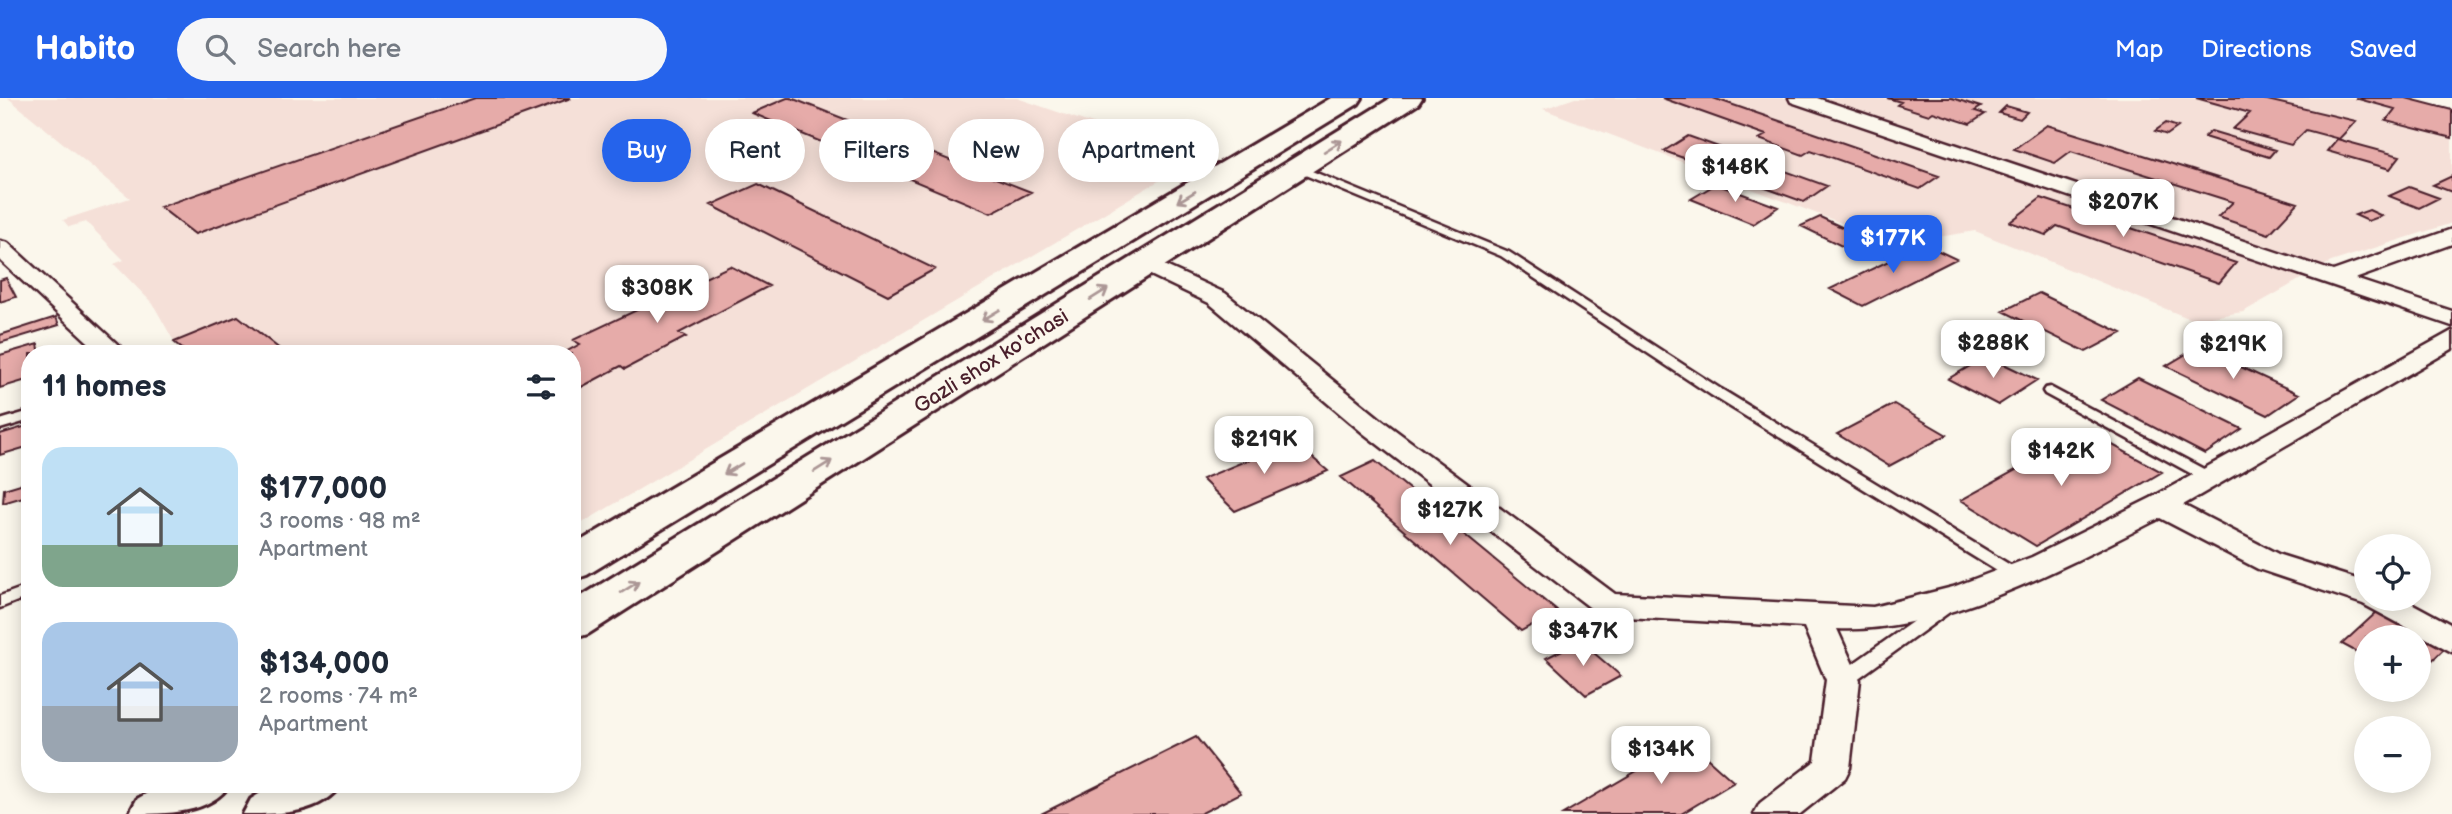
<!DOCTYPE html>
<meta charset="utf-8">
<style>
body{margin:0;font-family:"Balsamiq Sans",sans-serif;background:#f6f6f7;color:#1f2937;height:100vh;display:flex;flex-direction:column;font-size:26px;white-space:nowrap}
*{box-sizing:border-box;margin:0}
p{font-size:23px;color:#747a83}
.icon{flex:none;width:38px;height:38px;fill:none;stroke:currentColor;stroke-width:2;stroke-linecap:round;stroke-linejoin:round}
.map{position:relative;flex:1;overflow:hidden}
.panel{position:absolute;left:21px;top:247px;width:560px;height:448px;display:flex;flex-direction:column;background:#fff;border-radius:28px;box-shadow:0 4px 18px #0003}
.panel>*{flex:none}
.guide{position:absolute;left:602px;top:21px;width:665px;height:63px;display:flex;gap:14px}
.fabs{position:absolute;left:2354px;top:436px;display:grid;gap:14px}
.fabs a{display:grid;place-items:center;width:77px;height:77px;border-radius:50%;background:#fff;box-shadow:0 4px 18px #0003;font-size:35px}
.price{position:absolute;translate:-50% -60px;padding:0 16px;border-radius:14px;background:#fff;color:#222;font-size:23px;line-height:46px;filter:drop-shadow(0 2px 4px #0008)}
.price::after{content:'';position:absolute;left:50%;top:42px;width:21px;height:16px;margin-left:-10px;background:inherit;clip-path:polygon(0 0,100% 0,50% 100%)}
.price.selected{background:#2563eb;color:#fff}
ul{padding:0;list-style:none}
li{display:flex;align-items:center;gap:21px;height:175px;padding:0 21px}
li span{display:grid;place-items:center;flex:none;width:196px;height:140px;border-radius:21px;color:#555}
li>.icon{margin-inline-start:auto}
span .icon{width:84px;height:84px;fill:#fffc;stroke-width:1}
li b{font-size:30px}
h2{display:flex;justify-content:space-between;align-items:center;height:84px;padding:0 21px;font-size:30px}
.pill{padding:0 24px;border-radius:32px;background:#fff;box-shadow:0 4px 18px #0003;font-size:24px;line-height:63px}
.pill.selected{background:#2563eb;color:#fff}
header{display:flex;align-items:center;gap:42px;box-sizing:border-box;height:98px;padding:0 35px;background:#2563eb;color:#fff}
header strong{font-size:33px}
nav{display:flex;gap:38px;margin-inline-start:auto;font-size:24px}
.search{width:490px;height:63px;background:#f6f6f7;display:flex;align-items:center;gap:18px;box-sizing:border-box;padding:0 24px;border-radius:38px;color:#747a83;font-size:26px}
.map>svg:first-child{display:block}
.built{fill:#f5e0d8}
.building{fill:#e6aba9;stroke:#4a1f2b;stroke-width:2}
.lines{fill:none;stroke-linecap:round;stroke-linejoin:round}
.service-casing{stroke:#4a1f2b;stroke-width:5}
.minor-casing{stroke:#4a1f2b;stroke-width:5}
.trunk-casing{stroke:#4a1f2b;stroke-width:6}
.service{fill:#fbf7ec;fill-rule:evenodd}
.minor{fill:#fbf7ec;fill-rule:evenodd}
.trunk{fill:#fbf7ec;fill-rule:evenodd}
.oneway{stroke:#ab9695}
.labels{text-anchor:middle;stroke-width:5;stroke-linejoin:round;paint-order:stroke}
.street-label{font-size:21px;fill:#4a1f2b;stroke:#fbf7ec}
</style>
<header>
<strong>Habito</strong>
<div class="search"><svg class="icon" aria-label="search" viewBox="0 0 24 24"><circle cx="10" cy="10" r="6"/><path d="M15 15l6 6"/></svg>Search here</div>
<nav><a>Map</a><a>Directions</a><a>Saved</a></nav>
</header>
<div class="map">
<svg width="2452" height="716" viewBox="0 0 2452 716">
<rect width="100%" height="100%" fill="#fbf7ec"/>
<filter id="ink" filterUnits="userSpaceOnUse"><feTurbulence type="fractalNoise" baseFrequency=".0143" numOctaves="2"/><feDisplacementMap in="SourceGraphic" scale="14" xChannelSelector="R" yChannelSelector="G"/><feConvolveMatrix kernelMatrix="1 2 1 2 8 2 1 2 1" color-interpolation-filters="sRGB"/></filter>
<g filter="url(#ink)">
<path class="built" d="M8,0h1009l125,43 5,-3 52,19 -627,372v-175l-387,-1 -13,-15 -19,-34 -39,-40 10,-4 -38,-38 -17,5 -6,-7 67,-22z
M1575,0h831l46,12v113l-121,39 -88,50 -50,8 -218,-89 -79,13 -353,-135z"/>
<path class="building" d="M475,0h96l-376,136 -35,-27z
M787,0h4l240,94 -40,21 -239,-100z
M1662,0h51l226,78 -19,13 -109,-39 -8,5 -44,-16 7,-4z
M1887,0h65l29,9 -6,4 10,3 -15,10 -37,-12 -4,3 -32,-10 4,-3z
M2196,0h63l97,23 -17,18 -33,-9 -15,15 -58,-16 17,-16z
M2355,0h51l46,12v28l-66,-17 9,-12z
M2006,8l21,6 -7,7 -21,-6z
M2166,25l12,4 -11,8 -12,-4z
M2047,27l251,78 -29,31 -51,-17 15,-15 -162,-51 -16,12 -41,-14z
M2211,33l64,19 -6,7 -65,-20z
M1688,38l139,50 -23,16 -140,-51z
M2337,41l63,17 -10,13 -63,-18z
M2452,78v16l-19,-7z
M758,86l177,85 -47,26 -177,-90z
M1716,86l62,23 -25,17 -62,-25z
M2409,89l30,11 -20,10 -30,-12z
M2041,100l195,65 -17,20 -162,-57 -11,9 -36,-13z
M2369,112l13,6 -14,5 -13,-6z
M1820,119l56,26 -20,10 -55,-27z
M1924,146l32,15 -93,47 -33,-17z
M730,168l39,20 -90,47 7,4 -61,32 -4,-3 -49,26v-38h-10l18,-10 -7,-4z
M6,180l10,19 -16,5v-22z
M2039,195l83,40 -36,19 -83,-41z
M238,218l48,38h-98l-14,-12z
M56,219l3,8 -59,18v-8z
M38,246l2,10h-10v25l-30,9v-33z
M81,246l3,10h-34z
M2198,249l101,47 -31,21 -102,-49z
M1987,258l50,24 -39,25 -50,-26z
M2138,280l104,51 -37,25 -104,-54z
M1894,306l53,31 -58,31 -52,-32z
M30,327v21l-30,9v-21z
M2087,333l75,41 -126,74 -75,-46z
M1293,343l35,30 -93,40 -33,-32z
M1375,363l182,150 -36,20 -180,-154z
M30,383v14l-27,8 1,-14z
M2378,513l68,36 -28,27v-37h-52v20l-24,-13z
M1580,543l41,35 -35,19 -40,-37z
M1196,639l45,56 -41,21h-159z
M1688,643l46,41 -53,32h-118z"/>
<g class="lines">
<g class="service-casing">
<path id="service" d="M1297,67l212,87 212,137 299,182 3,4 -3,4h-10l-299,-184 -210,-139 -208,-86 -1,-2z
M2050,289l163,87 2,3 -2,3h-10l-158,-86 -2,-3 2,-3z
M30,313v9l-30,9v-9z
M30,487v11l-30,12v-12z
M1945,503l6,2 2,4 -2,4 -102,74 -6,1 -6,-1 -2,-5 2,-5 102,-72z"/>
</g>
<g class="minor-casing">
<path id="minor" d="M1789,0h28l516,173 119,-42v15l-97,35 97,32v15l-661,-224z
M0,143l8,2 120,111h-27l-101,-94z
M1146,159l79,36 158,128 232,173 258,13 80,-20 79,-30 119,-59 301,-167v18l-269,156 97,50 86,27v16h36l50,27v27l-89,-48 -105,-35 -98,-51c-91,47 -219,116 -323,111l23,51 -10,88 -5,10 -45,36h-46l6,-11 55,-42 11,-81 -22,-53 -196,-11 -11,-3 -234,-180 -154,-130 -71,-34 -4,-5 4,-5z"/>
</g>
<g class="trunk-casing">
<path id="trunk" d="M1331,0h31l-4,6 -771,471 -15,5v-34z
M1391,0h31l-4,6 -830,530 -16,5v-37z
M163,686h67c-20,30 -62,30 -101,30l8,-15z
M275,686h66c-20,30 -59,30 -98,30l8,-15z"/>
</g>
<use href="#service" class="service"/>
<use href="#minor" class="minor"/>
<use href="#trunk" class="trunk"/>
</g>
<defs><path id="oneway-shaft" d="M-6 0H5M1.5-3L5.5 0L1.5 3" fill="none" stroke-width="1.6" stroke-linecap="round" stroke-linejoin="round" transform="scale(1.75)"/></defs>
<g class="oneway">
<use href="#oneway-shaft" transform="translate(1333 48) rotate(-32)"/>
<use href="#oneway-shaft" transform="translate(1186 99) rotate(149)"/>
<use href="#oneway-shaft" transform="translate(1099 196) rotate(-32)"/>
<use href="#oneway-shaft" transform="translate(991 217) rotate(149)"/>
<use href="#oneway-shaft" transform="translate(823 368) rotate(-32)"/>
<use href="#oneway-shaft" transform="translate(733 371) rotate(149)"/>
<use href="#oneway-shaft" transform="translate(630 489) rotate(-32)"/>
</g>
</g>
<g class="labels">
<g class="street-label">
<text transform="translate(991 263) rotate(-32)" y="7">Gazli shox ko'chasi</text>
</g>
</g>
</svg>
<div class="fabs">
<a><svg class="icon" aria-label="locate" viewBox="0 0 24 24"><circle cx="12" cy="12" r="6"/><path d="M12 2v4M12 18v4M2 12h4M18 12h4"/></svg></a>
<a>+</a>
<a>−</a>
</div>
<b class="price" style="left:1735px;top:106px">$148K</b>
<b class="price" style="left:2123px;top:141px">$207K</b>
<b class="price selected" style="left:1893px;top:177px">$177K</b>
<b class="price" style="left:657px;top:227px">$308K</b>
<b class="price" style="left:1993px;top:282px">$288K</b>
<b class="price" style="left:2233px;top:283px">$219K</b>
<b class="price" style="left:1264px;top:378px">$219K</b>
<b class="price" style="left:2061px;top:390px">$142K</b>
<b class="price" style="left:1450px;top:449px">$127K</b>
<b class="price" style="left:1583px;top:570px">$347K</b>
<b class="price" style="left:1661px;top:688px">$134K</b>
<div class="guide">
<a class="pill selected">Buy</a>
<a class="pill">Rent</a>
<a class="pill">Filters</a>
<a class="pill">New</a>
<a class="pill">Apartment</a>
</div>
<section class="panel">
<h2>11 homes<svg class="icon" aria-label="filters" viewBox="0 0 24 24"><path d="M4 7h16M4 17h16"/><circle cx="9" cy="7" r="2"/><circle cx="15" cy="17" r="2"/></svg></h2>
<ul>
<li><span style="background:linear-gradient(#bfe0f5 70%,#7fa58c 0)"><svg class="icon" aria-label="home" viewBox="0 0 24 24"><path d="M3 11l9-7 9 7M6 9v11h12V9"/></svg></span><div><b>$177,000</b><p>3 rooms · 98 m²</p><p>Apartment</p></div></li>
<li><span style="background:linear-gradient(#a9c7e8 60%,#9aa5b1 0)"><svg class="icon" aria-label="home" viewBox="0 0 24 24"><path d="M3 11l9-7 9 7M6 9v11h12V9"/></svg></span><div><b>$134,000</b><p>2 rooms · 74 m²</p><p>Apartment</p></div></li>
</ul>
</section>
</div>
